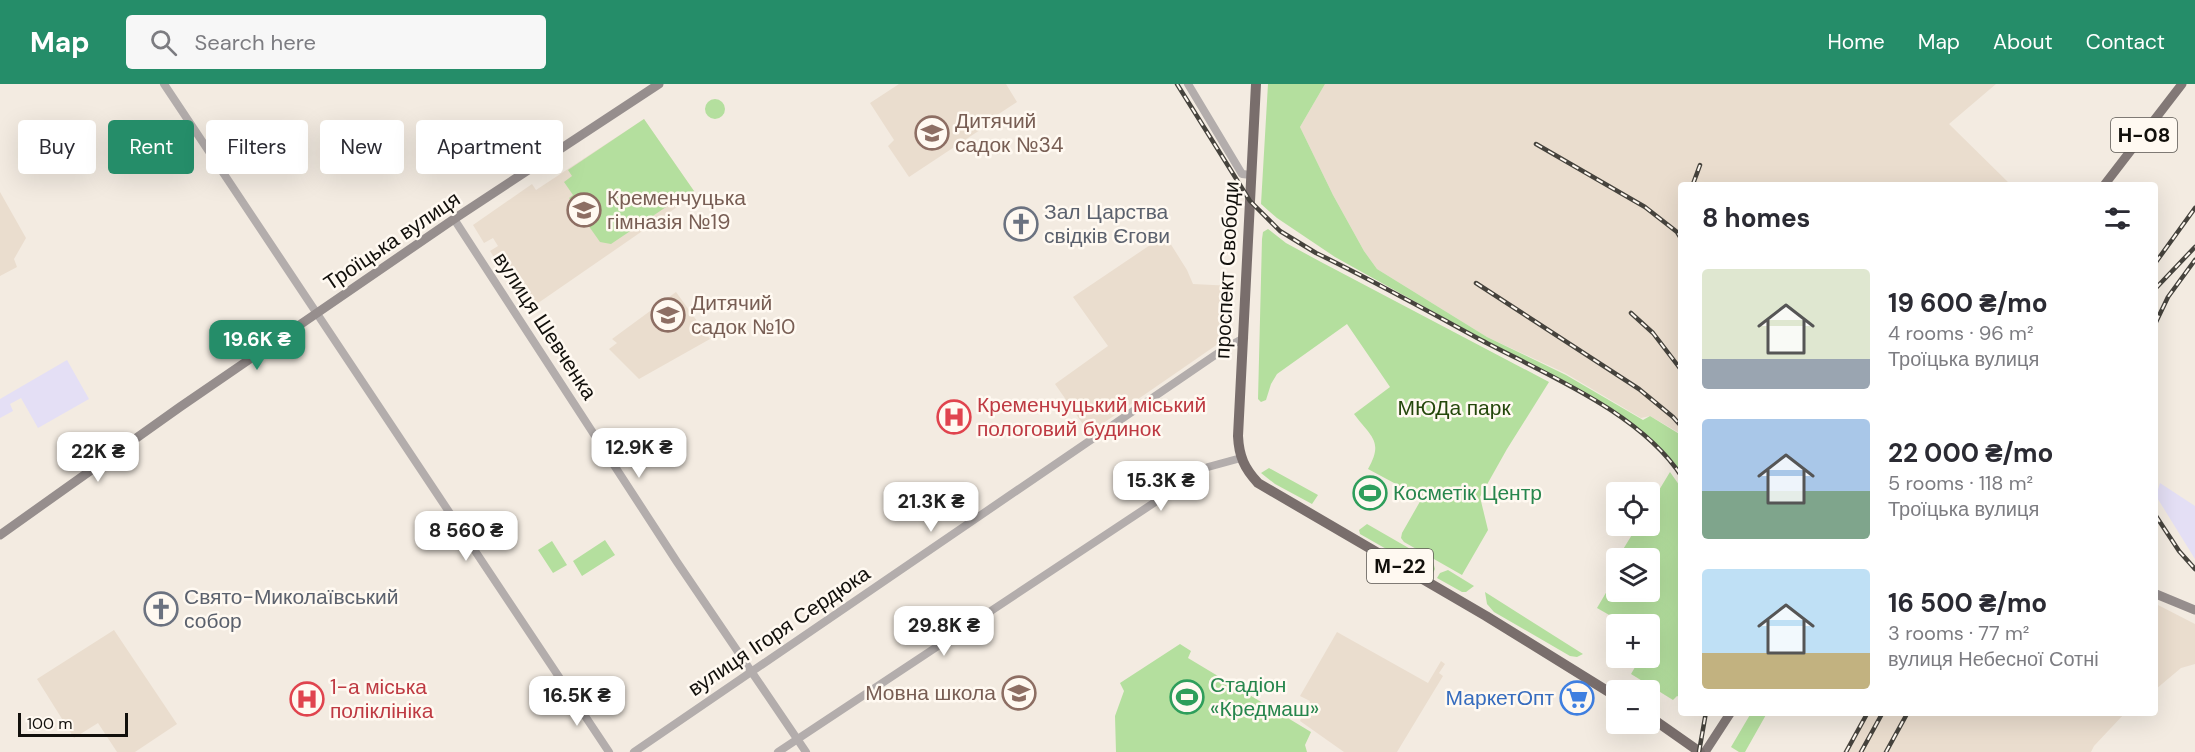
<!DOCTYPE html>
<meta charset="utf-8">
<style>
body{margin:0;font-family:"DM Sans",sans-serif;background:#f7f7f7;color:#2b2b33;height:100vh;display:flex;flex-direction:column;font-size:22px;white-space:nowrap}
*{box-sizing:border-box;margin:0}
p{font-size:20px;color:#7c7c81}
.icon{flex:none;width:33px;height:33px;fill:none;stroke:currentColor;stroke-width:2;stroke-linecap:round;stroke-linejoin:round}
.map{position:relative;flex:1;overflow:hidden}
.drawer{position:absolute;left:1678px;top:98px;width:480px;height:534px;display:flex;flex-direction:column;background:#fff;border-radius:6px;box-shadow:0 6px 24px #0002}
.drawer>*{flex:none}
.banner{position:absolute;left:18px;top:36px;width:570px;height:54px;display:flex;gap:12px}
.fabs{position:absolute;left:1606px;top:398px;display:grid;gap:12px}
.fabs a{display:grid;place-items:center;width:54px;height:54px;border-radius:6px;background:#fff;box-shadow:0 6px 24px #0002;font-size:30px}
.scale{position:absolute;left:18px;bottom:15px;width:110px;box-sizing:border-box;padding-left:6px;border:3px solid #12100c;border-top:0;font-size:16px;line-height:21px;white-space:nowrap;color:#12100c;-webkit-text-stroke:4px #fff9f1;paint-order:stroke}
.price{position:absolute;translate:-50% -51px;padding:0 14px;border-radius:12px;background:#fff;color:#222;font-size:20px;line-height:39px;filter:drop-shadow(0 2px 3px #0008)}
.price::after{content:'';position:absolute;left:50%;top:36px;width:18px;height:14px;margin-left:-9px;background:inherit;clip-path:polygon(0 0,100% 0,50% 100%)}
.price.selected{background:#258d69;color:#fff}
ul{padding:0;list-style:none}
li{display:flex;align-items:center;gap:18px;height:150px;padding:0 24px}
li span{display:grid;place-items:center;flex:none;width:168px;height:120px;border-radius:6px;color:#555}
li>.icon{margin-inline-start:auto}
span .icon{width:72px;height:72px;fill:#fffc;stroke-width:1}
li b{font-size:26px}
h2{display:flex;justify-content:space-between;align-items:center;height:72px;padding:0 24px;font-size:26px}
.tag{padding:0 21px;border-radius:6px;background:#fff;box-shadow:0 6px 24px #0002;font-size:21px;line-height:54px}
.tag.selected{background:#258d69;color:#fff}
header{display:flex;align-items:center;gap:36px;box-sizing:border-box;height:84px;padding:0 30px;background:#258d69;color:#fff}
header strong{font-size:28px}
nav{display:flex;gap:33px;margin-inline-start:auto;font-size:21px}
.search{width:420px;height:54px;background:#f7f7f7;display:flex;align-items:center;gap:15px;box-sizing:border-box;padding:0 21px;border-radius:6px;color:#7c7c81;font-size:22px}
.map>svg:first-child{display:block}
.commercial{fill:#e4dff5}
.built{fill:#eaddce}
.green{fill:#b4df9e}
.lines{fill:none;stroke-linecap:round;stroke-linejoin:round}
.tertiary{stroke:#b3adac;stroke-width:8}
.secondary{stroke:#968e8d;stroke-width:9}
.primary{stroke:#827876;stroke-width:9}
.trunk{stroke:#796e6c;stroke-width:10}
.rail-casing{stroke:#46433d;stroke-width:4.5}
.rail{stroke:#fff9f1;stroke-width:2;stroke-dasharray:7;stroke-linecap:butt}
.labels{text-anchor:middle;stroke-width:5;stroke-linejoin:round;paint-order:stroke}
.shield{fill:#fff9f1;stroke:#595651;stroke-width:1.5}
.shield-label{font-size:20px;font-weight:bold;fill:#12100c}
.education-label{font-size:21px;fill:#785e54;stroke:#fff9f1;text-anchor:start}
.worship-label{font-size:21px;fill:#5b616d;stroke:#fff9f1;text-anchor:start}
.street-label{font-size:21px;fill:#12100c;stroke:#fff9f1}
.health-label{font-size:21px;fill:#be3a42;stroke:#fff9f1;text-anchor:start}
.park-label{font-size:21px;fill:#24470b;stroke:#fff9f1}
.leisure-label{font-size:21px;fill:#27864d;stroke:#fff9f1;text-anchor:start}
.shop-label{font-size:21px;fill:#366cbe;stroke:#fff9f1;text-anchor:end}
</style>
<header>
<strong>Map</strong>
<div class="search"><svg class="icon" aria-label="search" viewBox="0 0 24 24"><circle cx="10" cy="10" r="6"/><path d="M15 15l6 6"/></svg>Search here</div>
<nav><a>Home</a><a>Map</a><a>About</a><a>Contact</a></nav>
</header>
<div class="map">
<svg width="2195" height="668" viewBox="0 0 2195 668">
<rect width="100%" height="100%" fill="#f3ebe1"/>
<path class="commercial" d="M67,276l22,39 -51,29 -17,-30 -11,6 3,7 -13,7v-19z
M2160,399l35,23v53l-39,-63z"/>
<path class="built" d="M899,0h107l11,18 -26,17 -2,-2 -5,4 2,5 -77,51 -21,-31 6,-6 -24,-37z
M1325,0h671l-47,40 61,60h-328l-1,250 -31,-18 -9,2 -76,-45 -78,-36 -110,-68 -13,-18 -31,-56 -33,-68z
M644,35l52,75 -168,116 -38,-59 8,-5 -5,-8 -9,5 -11,-18 59,-41 4,6z
M0,108l26,46 -12,21 3,8 -17,9z
M1165,151l22,35 6,14 40,2 -4,48 -14,12 -126,87 -34,-49 53,-38 -35,-49z
M676,208l34,47 -71,40 -30,-30 8,-6 -5,-4z
M2156,520l39,20v40l-14,4 -25,21z
M114,546l63,94 -42,28h-18l-19,-29 -24,15 -37,-59z
M1337,548l91,51 13,-22 4,3 -6,9 4,3 -46,76h-53l-44,-31 5,-12 8,4 2,-4 -6,-4 1,-4 -10,-5z
M1865,629v-1l260,1 -31,33 -3,6h-248z"/>
<path class="green" d="M1268,0h57l-25,43 33,68 31,56 13,18 110,68 79,38 77,45 7,-4 31,19v40l-17,-24 -38,-32 -291,-162 -58,-39 -16,-14z
M705 25a10 10 0 1 1 20 0a10 10 0 1 1-20 0Z
M644,35l50,72 -9,6 -7,2 -67,45 -11,-2 -31,-44 4,-3 -9,-13 8,-6 -4,-6z
M1268,145l18,14 35,19 228,120 -42,67 -27,48 8,33 -26,45 -58,-33 -3,-4 1,-5 20,-35 -54,-29c16,-28 3,-32 -14,-55l36,-27 -43,-63 -70,50 -6,10 -5,16 -5,2 -3,-3 4,-160 1,-7z
M1269,384l49,27 -6,9 -37,-20 -14,-11z
M1670,388l12,17v209l-5,-2 -4,4 -42,-26 10,-17h9l2,-17 -2,-1v-15h-25l-28,-16 20,-34v17h33v-33h-23l1,-3 -6,-4 16,-26h12v-20z
M1367,440l66,38 2,7 -3,6 -72,-41 -1,-4z
M605,456l10,15 -33,21 -9,-15z
M552,457l15,24 -14,8 -15,-23z
M1448,486l26,16 -8,6h-4l-25,-14 3,-5z
M1485,508l98,62 -6,3 -7,-1 -76,-44 -7,-8z
M1180,560l11,7 -3,7 123,74 -6,13 2,7h-191l-1,-36 9,-25 -4,-8z
M1751,629h16l-22,39h-6l-8,-5z"/>
<g class="lines">
<path class="tertiary" d="M164,0l445,668
M1188,0l54,90 9,1
M454,135l223,343 129,190
M634,668l590,-403 20,-11
M778,668l430,-285 33,-9"/>
<path class="secondary" d="M0,451l180,-128 274,-188 205,-135
M2156,510l39,16"/>
<path class="primary" d="M2105,100l77,-100
M1705,668l26,-40"/>
<path class="trunk" d="M1256,0l-18,352c1,20 6,32 20,47l228,133 131,81
M1650,633l50,35"/>
<g class="rail-casing">
<path id="rail" d="M1177,0l73,117 30,30 36,22c56,27 110,57 165,87 66,35 160,73 201,137
M1536,60l109,63 32,25 5,8
M1693,100l7,-19
M2156,178l39,-54
M1476,199l163,106 34,28 9,10
M2156,204l39,-41
M1631,229l22,20 29,38
M2156,238l12,-25 27,-37
M2156,432l23,35 16,18
M1699,668l7,-40
M1846,668l22,-40
M1861,668l22,-40
M1886,668l22,-40"/>
</g>
<use href="#rail" class="rail"/>
</g>
<defs>
<g id="school-ring" transform="scale(1.725)"><circle r="9.5" fill="#fff9f1" stroke="#8d6e63" stroke-width="1.5"/><path d="M0-5L7-2L0 1L-7-2ZM-4 1L0 2.5L4 1V4Q0 6-4 4Z" fill="#8d6e63"/></g>
<g id="church-ring" transform="scale(1.725)"><circle r="9.5" fill="#fff9f1" stroke="#6b7280" stroke-width="1.5"/><path d="M-1.2-6h2.4v3.5h3.3v2.4h-3.3V6h-2.4V-.1h-3.3v-2.4h3.3Z" fill="#6b7280"/></g>
<g id="hospital-ring" transform="scale(1.725)"><circle r="9.5" fill="#fff9f1" stroke="#e0444e" stroke-width="1.5"/><path d="M-5-5h3v3.5h4V-5h3V5h-3V1.5h-4V5h-3Z" fill="#e0444e"/></g>
<g id="stadium-ring" transform="scale(1.725)"><circle r="9.5" fill="#fff9f1" stroke="#2e9e5b" stroke-width="1.5"/><path d="M0-5a6.5 5 0 1 0 0 10a6.5 5 0 1 0 0-10ZM-3.5-1.8h7v3.6h-7Z" fill="#2e9e5b"/></g>
<g id="supermarket-ring" transform="scale(1.725)"><circle r="9.5" fill="#fff9f1" stroke="#3f7fe0" stroke-width="1.5"/><path d="M-6-5.5h2.5l.6 2H6L4.5 2H-2.5L-4.4-4H-6ZM-1.5 3.2a1.3 1.3 0 1 0 .1 0ZM3 3.2a1.3 1.3 0 1 0 .1 0Z" fill="#3f7fe0"/></g>
</defs>
<g fill-rule="evenodd">
<use href="#school-ring" x="932" y="49"/>
<use href="#school-ring" x="584" y="126"/>
<use href="#church-ring" x="1021" y="140"/>
<use href="#school-ring" x="668" y="231"/>
<use href="#hospital-ring" x="954" y="333"/>
<use href="#stadium-ring" x="1370" y="409"/>
<use href="#church-ring" x="161" y="525"/>
<use href="#school-ring" x="1019" y="609"/>
<use href="#stadium-ring" x="1187" y="613"/>
<use href="#supermarket-ring" x="1577" y="614"/>
<use href="#hospital-ring" x="307" y="615"/>
</g>
<g class="labels">
<g class="shield">
<rect x="2111" y="34" width="66" height="34" rx="4.5"/>
<rect x="1367" y="465" width="66" height="34" rx="4.5"/>
</g>
<g class="shield-label">
<text x="2144" y="58">Н-08</text>
<text x="1400" y="489">М-22</text>
</g>
<g class="education-label">
<text x="955" y="44">Дитячий<tspan x="955" dy="24">садок №34</tspan></text>
<text x="607" y="121">Кременчуцька<tspan x="607" dy="24">гімназія №19</tspan></text>
<text x="691" y="226">Дитячий<tspan x="691" dy="24">садок №10</tspan></text>
<text x="996" y="616" text-anchor="end">Мовна школа</text>
</g>
<g class="worship-label">
<text x="1044" y="135">Зал Царства<tspan x="1044" dy="24">свідків Єгови</tspan></text>
<text x="184" y="520">Свято-Миколаївський<tspan x="184" dy="24">собор</tspan></text>
</g>
<g class="street-label">
<text transform="translate(392 157) rotate(-34)" y="7">Троїцька вулиця</text>
<text transform="translate(1227 186) rotate(-87)" y="7">проспект Свободи</text>
<text transform="translate(545 242) rotate(57)" y="7">вулиця Шевченка</text>
<text transform="translate(779 547) rotate(-34)" y="7">вулиця Ігоря Сердюка</text>
</g>
<g class="health-label">
<text x="977" y="328">Кременчуцький міський<tspan x="977" dy="24">пологовий будинок</tspan></text>
<text x="330" y="610">1-а міська<tspan x="330" dy="24">поліклініка</tspan></text>
</g>
<g class="park-label">
<text x="1454" y="331">МЮДа парк</text>
</g>
<g class="leisure-label">
<text x="1393" y="416">Косметік Центр</text>
<text x="1210" y="608">Стадіон<tspan x="1210" dy="24">«Кредмаш»</tspan></text>
</g>
<g class="shop-label">
<text x="1554" y="621">МаркетОпт</text>
</g>
</g>
</svg>
<div class="fabs">
<a><svg class="icon" aria-label="locate" viewBox="0 0 24 24"><circle cx="12" cy="12" r="6"/><path d="M12 2v4M12 18v4M2 12h4M18 12h4"/></svg></a>
<a><svg class="icon" aria-label="layers" viewBox="0 0 24 24"><path d="M12 4l9 5-9 5-9-5zM3 14l9 5 9-5"/></svg></a>
<a>+</a>
<a>−</a>
</div>
<div class="scale">100 m</div>
<b class="price selected" style="left:257px;top:287px">19.6K ₴</b>
<b class="price" style="left:639px;top:395px">12.9K ₴</b>
<b class="price" style="left:98px;top:399px">22K ₴</b>
<b class="price" style="left:1161px;top:428px">15.3K ₴</b>
<b class="price" style="left:931px;top:449px">21.3K ₴</b>
<b class="price" style="left:466px;top:478px">8 560 ₴</b>
<b class="price" style="left:944px;top:573px">29.8K ₴</b>
<b class="price" style="left:577px;top:643px">16.5K ₴</b>
<div class="banner">
<a class="tag">Buy</a>
<a class="tag selected">Rent</a>
<a class="tag">Filters</a>
<a class="tag">New</a>
<a class="tag">Apartment</a>
</div>
<section class="drawer">
<h2>8 homes<svg class="icon" aria-label="filters" viewBox="0 0 24 24"><path d="M4 7h16M4 17h16"/><circle cx="9" cy="7" r="2"/><circle cx="15" cy="17" r="2"/></svg></h2>
<ul>
<li><span style="background:linear-gradient(#dfe7d0 75%,#9aa5b1 0)"><svg class="icon" aria-label="home" viewBox="0 0 24 24"><path d="M3 11l9-7 9 7M6 9v11h12V9"/></svg></span><div><b>19 600 ₴/mo</b><p>4 rooms · 96 m²</p><p>Троїцька вулиця</p></div></li>
<li><span style="background:linear-gradient(#a9c7e8 60%,#7fa58c 0)"><svg class="icon" aria-label="home" viewBox="0 0 24 24"><path d="M3 11l9-7 9 7M6 9v11h12V9"/></svg></span><div><b>22 000 ₴/mo</b><p>5 rooms · 118 m²</p><p>Троїцька вулиця</p></div></li>
<li><span style="background:linear-gradient(#bfe0f5 70%,#c2b280 0)"><svg class="icon" aria-label="home" viewBox="0 0 24 24"><path d="M3 11l9-7 9 7M6 9v11h12V9"/></svg></span><div><b>16 500 ₴/mo</b><p>3 rooms · 77 m²</p><p>вулиця Небесної Сотні</p></div></li>
</ul>
</section>
</div>
